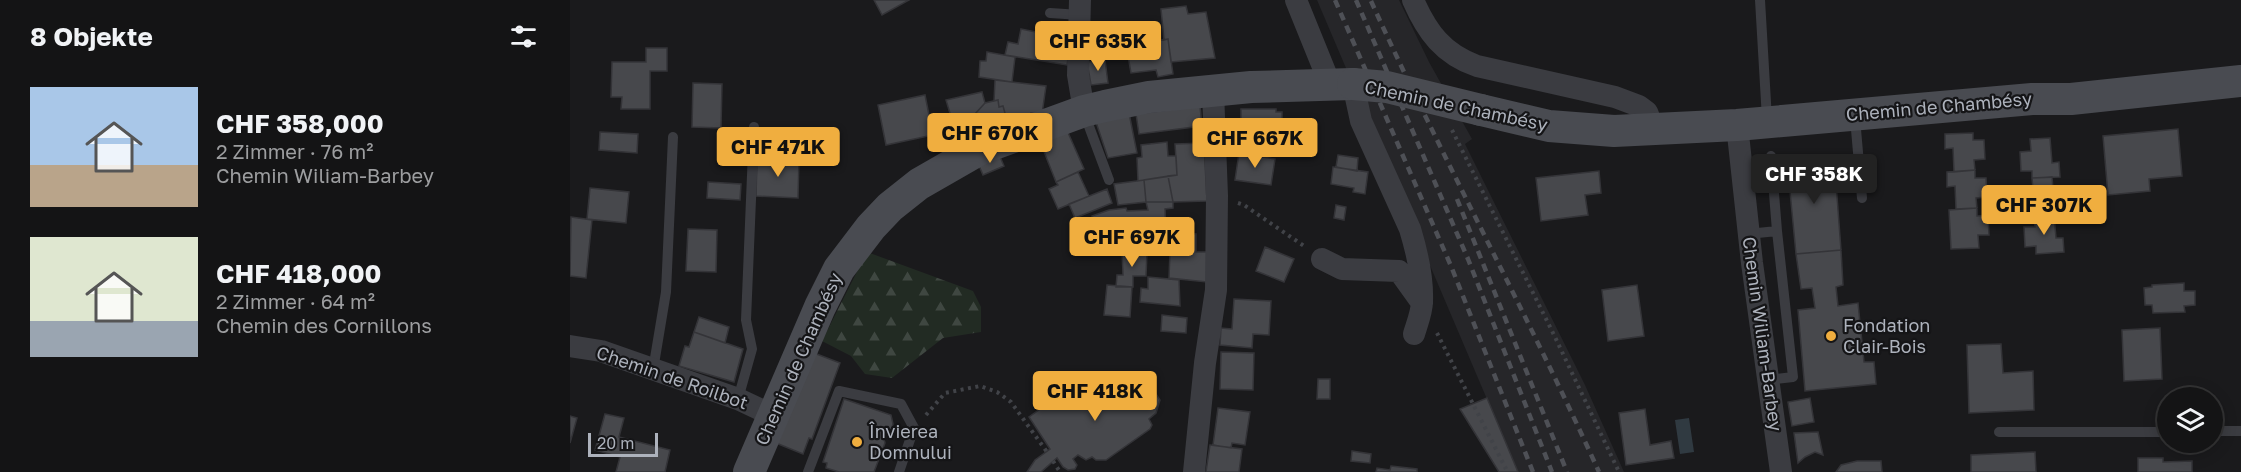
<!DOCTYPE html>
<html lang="de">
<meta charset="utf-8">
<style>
body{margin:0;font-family:"Golos Text",sans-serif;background:#212122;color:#f1f3f6;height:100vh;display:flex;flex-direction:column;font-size:22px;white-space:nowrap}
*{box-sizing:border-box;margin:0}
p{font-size:20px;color:#9d9ea0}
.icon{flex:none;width:33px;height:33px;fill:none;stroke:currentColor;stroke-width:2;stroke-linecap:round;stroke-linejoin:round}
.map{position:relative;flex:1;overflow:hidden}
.side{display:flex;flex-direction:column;background:#141415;width:570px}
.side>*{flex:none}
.fabs{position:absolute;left:1587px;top:387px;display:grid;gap:12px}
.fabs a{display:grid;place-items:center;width:66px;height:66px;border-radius:50%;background:#141415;box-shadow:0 3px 15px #0003,0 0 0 2px #333334;font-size:30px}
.scale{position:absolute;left:18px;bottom:15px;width:70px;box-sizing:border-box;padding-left:6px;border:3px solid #adb2bc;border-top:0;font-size:16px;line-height:21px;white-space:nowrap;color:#adb2bc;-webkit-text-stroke:4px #151517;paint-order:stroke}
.price{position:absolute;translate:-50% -51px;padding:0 14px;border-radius:6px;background:#f0ae3f;color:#111;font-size:20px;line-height:39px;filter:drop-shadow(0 2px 3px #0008)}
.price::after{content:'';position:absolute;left:50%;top:36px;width:18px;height:14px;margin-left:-9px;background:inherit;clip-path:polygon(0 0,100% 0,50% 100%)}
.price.active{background:#222;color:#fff}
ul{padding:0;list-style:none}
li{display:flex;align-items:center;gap:18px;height:150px;padding:0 30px}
li span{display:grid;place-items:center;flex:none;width:168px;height:120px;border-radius:0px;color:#555}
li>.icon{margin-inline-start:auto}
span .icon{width:72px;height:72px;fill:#fffc;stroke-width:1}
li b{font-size:26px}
h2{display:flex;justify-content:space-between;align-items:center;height:72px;padding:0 30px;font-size:26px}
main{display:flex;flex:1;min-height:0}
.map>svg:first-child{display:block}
.built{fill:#262629}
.forest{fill:url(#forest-firs)}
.water{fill:#303a41}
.building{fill:#47484c;stroke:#343438;stroke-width:1.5}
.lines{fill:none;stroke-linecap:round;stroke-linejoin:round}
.path{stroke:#414348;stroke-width:4;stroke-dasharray:3 4.5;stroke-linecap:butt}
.lane{stroke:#3b3c41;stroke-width:10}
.street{stroke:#3b3c41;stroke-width:22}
.secondary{stroke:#494b51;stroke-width:32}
.rail{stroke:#4e5056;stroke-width:4.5;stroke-dasharray:8 6;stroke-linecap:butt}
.secondary-bridge{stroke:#494b51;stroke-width:32}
.poi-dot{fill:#f0ae3f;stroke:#151517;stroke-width:2}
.labels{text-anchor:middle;stroke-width:4.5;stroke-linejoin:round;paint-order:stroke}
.street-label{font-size:18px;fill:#adb2bc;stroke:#151517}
.poi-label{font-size:18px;fill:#adb2bc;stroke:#151517;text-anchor:start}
</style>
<main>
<section class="side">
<h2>8 Objekte<svg class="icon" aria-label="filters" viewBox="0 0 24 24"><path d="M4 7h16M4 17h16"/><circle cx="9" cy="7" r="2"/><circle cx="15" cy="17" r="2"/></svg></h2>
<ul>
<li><span style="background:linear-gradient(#a9c7e8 65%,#b9a48a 0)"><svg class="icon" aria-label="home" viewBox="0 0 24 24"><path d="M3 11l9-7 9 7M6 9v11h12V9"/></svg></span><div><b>CHF 358,000</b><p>2 Zimmer · 76 m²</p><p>Chemin Wiliam-Barbey</p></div></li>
<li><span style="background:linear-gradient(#dfe7d0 70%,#9aa5b1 0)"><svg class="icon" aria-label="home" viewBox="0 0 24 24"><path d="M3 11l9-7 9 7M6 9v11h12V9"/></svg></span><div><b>CHF 418,000</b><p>2 Zimmer · 64 m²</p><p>Chemin des Cornillons</p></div></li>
</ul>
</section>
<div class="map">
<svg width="1671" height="472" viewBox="0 0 1671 472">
<defs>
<pattern id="forest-firs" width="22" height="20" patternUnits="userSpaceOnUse" patternTransform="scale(1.5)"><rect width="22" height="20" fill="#222b23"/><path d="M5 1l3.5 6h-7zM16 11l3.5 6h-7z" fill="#3f4741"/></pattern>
</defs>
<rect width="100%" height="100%" fill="#1a1a1c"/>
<path class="built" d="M747,0h82l30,62 43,77 -7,5 120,241 39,87h-106z"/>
<path class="forest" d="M297,252l106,39 8,16v25l-38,6 -51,40 -27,-4 -14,-18 -29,-15z"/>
<path class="water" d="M1119,418l5,34 -14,2 -5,-34z"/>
<path class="building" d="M304,0h35l-27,15z
M616,6l2,8 18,-2 9,46 -44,4 -3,-23 -4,1 -3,-31z
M571,24l3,18 24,-3 5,35 -15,3 -2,-7 -25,3 -4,-23 -25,4 -3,-23z
M451,29l50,10 -4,26 -62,-10 3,-13 10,2z
M76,48h21v23h-17v38h-29l1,-12h-11l1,-35h34z
M417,52l28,5 -3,25 -33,-5 1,-16h6z
M535,60l3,23 -17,2 -4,-23z
M425,80l51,6 -4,28 -11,-1 1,5 -24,6 -5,-18 -4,1 -1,-7 -4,1z
M123,83l29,1 -1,44 -29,-1z
M412,92l3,11 -10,11 5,19 -22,7 -12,-40z
M355,95l8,40 -47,10 -8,-40z
M428,100l1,7 4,-1 5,18 -28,9 -5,-19 10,-11z
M630,106l2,20 -63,8 -3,-20z
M671,109h35v3h6v13l-5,-1 -1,21 -35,1z
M559,113l8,40 -29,5 -13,-39z
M496,128l18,41 -28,13 -17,-43z
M1608,129l4,47 -33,3 1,12 -42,4 -5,-59z
M30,132l38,2 -1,19 -38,-3z
M1403,133v7h11l1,19 -11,1 1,10 -21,2 -1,-24 -8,1v-15z
M1480,138l2,25 7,-1 1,15 -28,1v-7h-11l-1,-19 11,-1 -1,-12z
M597,142l1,14h8l1,19 -39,6 -1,-23 5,-1 -1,-12z
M634,143l3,58 -34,1 -5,-26 9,-1 -2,-31z
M428,152l6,14 -21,9 -6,-14z
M669,153l36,6 -4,26 -36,-5z
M768,155l20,3 -1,13 -21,-4z
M1264,156l7,94 -45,4 -9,-94z
M187,158l42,1 -1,39 -42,-2z
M763,167l35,5 -3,22 -12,-2 1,-4 -23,-4z
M1405,170v8h11l1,19 -11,1 1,10 -21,1 -1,-23 -8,1v-15z
M1029,171l2,22 -16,2 3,20 -47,6 -5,-43z
M508,172l11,24 -31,13 -9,-20 9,-4 -2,-3z
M598,176l5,26h-27l-2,-22z
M1482,177l2,23h7l1,15 -28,1v-8l-11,1 -1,-20h11l-1,-11z
M574,180l2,22 -28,3 -4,-21z
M138,182l33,2 -1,16 -33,-2z
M20,188l39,4 -3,31 -39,-4z
M537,189l5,14 -37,15 -6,-14z
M576,202h27v6l-8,1 1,30h-7l1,12h-35l-2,-26 -29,6 -2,-15 17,-6 17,-2 1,3 21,-1z
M766,205l10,2 -2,13 -10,-2z
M1407,208v8l11,-1 1,20h-11l1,13 -28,1 -2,-39z
M1484,215l2,23h7l1,14 -28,2v-8l-11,1 -1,-20h11l-1,-11z
M1,217l21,3 -6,58 -16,-2z
M118,229l29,1 -1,42 -30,-1z
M609,233l17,1v18h11v30l-38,-4 1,-27h9z
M695,247l29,12 -10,23 -28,-11z
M1271,250l2,35 -7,2 2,19 20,-3 6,59h10l2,22 -71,7 -7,-81 17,-2 -3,-20 -11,1 -5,-35z
M552,251l25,1 -1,24h-13v11h-17l1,-12h6z
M578,277l31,3 1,26 -40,-4 1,-14 7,1z
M1614,283v8h11v14l-11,1 1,6 -32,1 -1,-8h-7l-1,-17 8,-1v-2z
M537,285l25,2 -2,30 -26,-2z
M1067,285l7,51 -36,5 -6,-51z
M664,299l37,2 -2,34 -16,-1 -1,14 -32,-3 1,-17 11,1z
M592,315l25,3 -1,15 -25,-2z
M129,317l30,10 -4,16 -31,-11z
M1590,328l2,51 -38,2 -2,-51z
M124,332l49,17 -9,33 -55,-16 6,-20 4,1z
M1431,344l2,29 30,-2 1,39 -65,3 -2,-68z
M651,352l33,1 -1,37 -33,-1z
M244,353l26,10 -28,76 -3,-1 -6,16 -27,-11z
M562,374l10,1 4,3 14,22 -4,13 -7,6 3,6 -2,4 -44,31h-10l-4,-3 -6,3 -8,-5 -5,4 4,6 -2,4 -7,1 -5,-3 -6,-9 -16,14h-14l8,-12 15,-11 -21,-32 41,-29h4l7,7 19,-11 11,4z
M748,379h12v20h-13z
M917,398l16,38 15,36h-19l-39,-63z
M1240,398l4,24 -22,4 -4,-24z
M274,399l47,16 2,9 -3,10 -6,5 1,4 -11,29h-35l-13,-4 1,-5 -4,-1z
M648,408l32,4 -5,33 -13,-2 -1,5 -18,-3z
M1075,409l5,36 21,-4 3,17 -48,7 -7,-52z
M35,414l19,4 -5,19 51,13 -5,22h-49l4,-15 -25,-7z
M0,416l7,2 -7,25z
M1248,432l5,23 -8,-3 -10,5 -7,6 -4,-30z
M640,445l32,4 -3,23h-33z
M782,451l19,3 -1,9 -19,-2z
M1465,452l1,20h-65v-17z
M1568,458h25v4l29,-1v11h-54z
M1287,461h24l1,11h-46l5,-7z
M821,466l26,3v3h-41l1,-4 13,2z"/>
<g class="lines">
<path class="path" d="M882,130l102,205 65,137
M668,203l6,2 60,41
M867,333l69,136
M356,415l19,-22 35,-7 17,6 14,10 36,50
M483,461l7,11"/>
<path class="lane" d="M1190,0l7,119
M480,13l30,2
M514,113l25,67
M1285,118l7,80
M1201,156l6,75
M1178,234l29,-3 16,146 -25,3
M83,370l13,-78 7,-155
M168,399l14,-50 -6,-29 8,-193
M1642,431h29
M1429,432h169
M238,472l31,-81 62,13 13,24 -15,44"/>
<path class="street" d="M510,0l-2,75 6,36
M726,0l34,84
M843,0c14,32 30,54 64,66l138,31 24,9 8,6 7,18
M783,84l8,37 49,108c7,23 13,48 12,72 0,11 -5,23 -8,33
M1167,125l15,138 29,209
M752,259l20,10 57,2 23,32
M0,346l31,5 137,48 34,16
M624,472l11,-109 11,-73 1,-94 -4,-105"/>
<path class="secondary" d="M911,110l68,16 65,5 123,-6 295,-26h39l170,-18
M179,472l71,-165 19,-38 32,-42 19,-20 29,-23 61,-35 104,-38 21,-5 44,-9 102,-10 102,-3"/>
<path class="rail" d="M765,0l116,266 82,206
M786,0l112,259 84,213
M801,1c72,159 156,312 228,471
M887,199l110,273"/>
<path class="secondary-bridge" d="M783,84l34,3 94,23"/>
</g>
<g class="poi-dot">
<circle cx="1261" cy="336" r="6"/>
<circle cx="287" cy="442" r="6"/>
</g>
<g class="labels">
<g class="street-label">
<text transform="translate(886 106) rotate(12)" y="6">Chemin de Chambésy</text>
<text transform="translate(1369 107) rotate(-5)" y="6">Chemin de Chambésy</text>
<text transform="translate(1192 334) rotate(82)" y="6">Chemin Wiliam-Barbey</text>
<text transform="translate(229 359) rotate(-66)" y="6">Chemin de Chambésy</text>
<text transform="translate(102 378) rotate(19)" y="6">Chemin de Roilbot</text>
</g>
<g class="poi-label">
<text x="1273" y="332">Fondation<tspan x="1273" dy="21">Clair-Bois</tspan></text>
<text x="299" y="438">Învierea<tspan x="299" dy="21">Domnului</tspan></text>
</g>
</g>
</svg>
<div class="fabs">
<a><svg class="icon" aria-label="layers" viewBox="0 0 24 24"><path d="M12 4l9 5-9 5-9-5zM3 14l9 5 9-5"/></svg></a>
</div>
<div class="scale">20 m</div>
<b class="price" style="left:528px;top:72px">CHF 635K</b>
<b class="price" style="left:420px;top:164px">CHF 670K</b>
<b class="price" style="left:685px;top:169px">CHF 667K</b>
<b class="price" style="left:208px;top:178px">CHF 471K</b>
<b class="price active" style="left:1244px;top:205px">CHF 358K</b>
<b class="price" style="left:1474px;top:236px">CHF 307K</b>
<b class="price" style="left:562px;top:268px">CHF 697K</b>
<b class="price" style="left:525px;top:422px">CHF 418K</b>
</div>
</main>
